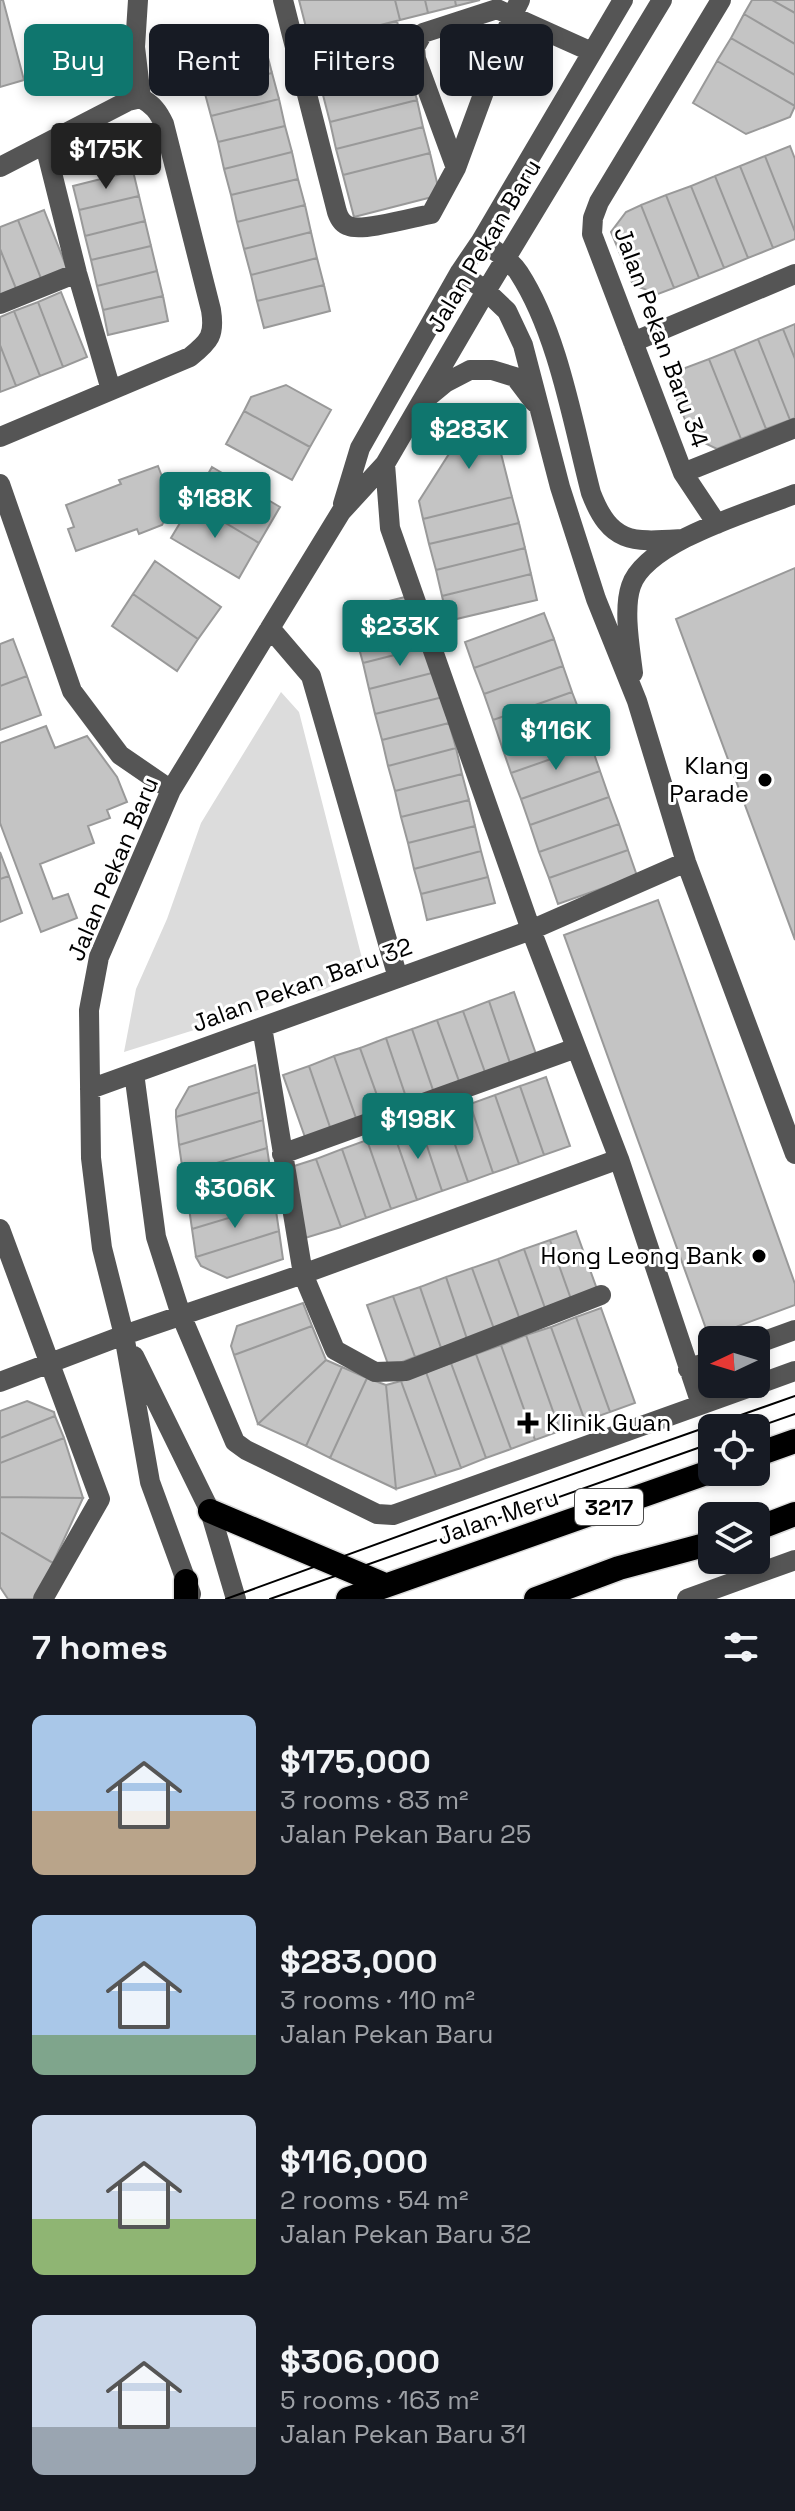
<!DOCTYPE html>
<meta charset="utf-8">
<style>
body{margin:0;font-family:"Space Grotesk",sans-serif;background:#20242c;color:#f1f3f6;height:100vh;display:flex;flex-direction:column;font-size:30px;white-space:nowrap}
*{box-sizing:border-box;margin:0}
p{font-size:26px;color:#9ea1a6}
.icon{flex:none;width:44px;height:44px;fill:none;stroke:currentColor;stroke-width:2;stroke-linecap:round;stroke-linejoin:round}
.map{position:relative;height:1599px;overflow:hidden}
.sheet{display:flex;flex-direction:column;background:#171b24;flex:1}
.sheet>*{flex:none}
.banner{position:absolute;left:24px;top:24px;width:748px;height:72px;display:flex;gap:16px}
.needle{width:52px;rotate:266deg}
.tools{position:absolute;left:698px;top:1326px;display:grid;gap:16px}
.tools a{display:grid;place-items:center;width:72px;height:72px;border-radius:12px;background:#171b24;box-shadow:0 4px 12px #0003;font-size:40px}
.price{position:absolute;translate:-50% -68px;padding:0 18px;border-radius:8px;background:#0f766e;color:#fff;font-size:26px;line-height:52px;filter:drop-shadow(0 2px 4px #0008)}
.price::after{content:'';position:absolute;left:50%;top:48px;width:24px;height:18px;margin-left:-12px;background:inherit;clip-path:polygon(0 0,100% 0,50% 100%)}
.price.on{background:#222;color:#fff}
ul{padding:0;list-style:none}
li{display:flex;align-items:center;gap:24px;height:200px;padding:0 32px}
li span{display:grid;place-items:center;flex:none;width:224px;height:160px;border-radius:12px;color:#555}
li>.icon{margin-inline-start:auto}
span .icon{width:96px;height:96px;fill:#fffc;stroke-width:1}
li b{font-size:34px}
h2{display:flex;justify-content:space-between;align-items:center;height:96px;padding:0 32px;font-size:34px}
.chip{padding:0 28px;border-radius:12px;background:#171b24;box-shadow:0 4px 12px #0003;font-size:28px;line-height:72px}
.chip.on{background:#0f766e;color:#fff}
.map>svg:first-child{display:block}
.green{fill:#dcdcdc}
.building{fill:#c4c4c4;stroke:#999;stroke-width:2}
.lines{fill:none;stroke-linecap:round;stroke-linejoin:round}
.highway-casing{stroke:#dbdbdb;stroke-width:27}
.minor{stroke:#555;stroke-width:20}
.highway{stroke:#000;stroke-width:24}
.tram{stroke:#000;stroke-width:2}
.poi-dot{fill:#000;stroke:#fff;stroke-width:3}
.labels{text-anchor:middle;stroke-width:6;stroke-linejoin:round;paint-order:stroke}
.shield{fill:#fff;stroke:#4c4c4c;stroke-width:2}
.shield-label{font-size:22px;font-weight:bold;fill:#000}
.street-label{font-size:24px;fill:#000;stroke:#fff}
.poi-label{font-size:24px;fill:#000;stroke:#fff;text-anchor:end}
</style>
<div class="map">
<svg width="795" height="1599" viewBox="0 0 795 1599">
<rect width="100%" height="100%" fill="#fff"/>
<path class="green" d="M281,692l18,20 66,258 -40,19 -201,63 12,-63 31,-70 34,-96z"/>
<path class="building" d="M0,0h3l21,80 -24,7z
M299,0h96l5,20 -90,23z
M395,0h30l3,13 -28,7z
M425,0h30l1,6 -28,7z
M455,0h25l-24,6z
M752,0h20l23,13v31l-51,-30z
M772,0h23v13z
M744,14l51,30v31l-64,-37z
M397,21l6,26 -86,22 -7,-26z
M731,38l64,37v31l-78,-45z
M265,46l7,27 -68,17 -6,-27z
M403,47l7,27 -87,21 -6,-26z
M717,61l78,45 -5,11 -44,17 -53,-31z
M272,73l7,26 -68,17 -7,-26z
M410,74l7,26 -87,22 -7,-27z
M279,99l6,27 -67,16 -7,-26z
M417,100l6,27 -87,22 -6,-27z
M285,126l7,26 -68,17 -6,-27z
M423,127l7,26 -87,22 -7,-26z
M790,146l5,13v73l-30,-76z
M292,152l6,27 -67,16 -7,-26z
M430,153l10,42 -86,22 -11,-42z
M765,156l30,76v7l-22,9 -33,-82z
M740,166l33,82 -25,10 -33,-82z
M133,171l6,25 -60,14 -6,-24z
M715,176l33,82 -24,10 -33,-82z
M298,179l7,26 -68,17 -6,-27z
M691,186l33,82 -25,10 -33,-83z
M666,195l33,83 -25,10 -33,-83z
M139,196l6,25 -60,15 -6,-26z
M305,205l6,27 -67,17 -7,-27z
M641,205l33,83 -16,6 -25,-9 -22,-53 15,-20z
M44,210l24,61 -26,10 -24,-61z
M18,220l24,61 -25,10 -17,-42v-22z
M145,221l6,25 -60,14 -6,-24z
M311,232l6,26 -66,17 -7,-26z
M151,246l6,25 -60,15 -6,-26z
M0,249l17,42 -17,7z
M317,258l7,27 -67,16 -6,-26z
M157,271l6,25 -60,14 -6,-24z
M324,285l6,26 -66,17 -7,-27z
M61,292l26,65 -24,10 -25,-65z
M163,296l5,25 -60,14 -5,-25z
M38,302l25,65 -23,9 -26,-65z
M14,311l26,65 -24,10 -16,-41v-28z
M795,324v35l-12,-30z
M783,329l12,30v59l-5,2 -32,-81z
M758,339l32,81 -24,9 -32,-80z
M0,345l16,41 -16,6z
M734,349l32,80 -25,10 -32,-80z
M709,359l32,80 -24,10 -25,-12 -18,-45 11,-24z
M286,385l45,25 -21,37 -66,-36 7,-14z
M479,410l8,2 5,6 20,79 -89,22 -4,-18 42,-66 4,-17 5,-5z
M244,411l66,36 -18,33 -66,-36z
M158,466l15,40 -11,19 -23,9 -2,-5 -61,22 -8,-22 6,-2 -8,-22 55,-21 -2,-4z
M212,467l68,40 -21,36 -67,-40z
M512,497l7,26 -90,21 -6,-25z
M192,503l67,40 -20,35 -68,-40z
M519,523l6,25 -89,22 -7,-26z
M525,548l6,26 -89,22 -6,-26z
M155,561l66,46 -23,32 -65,-45z
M795,568v372l-119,-321z
M531,574l6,26 -89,21 -6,-25z
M133,594l65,45 -21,32 -65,-45z
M417,594l6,26 -67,17 -7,-26z
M544,613l10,26 -80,29 -9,-26z
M423,620l7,26 -67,17 -7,-26z
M13,639l14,37 -27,10v-42z
M554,639l9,27 -79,28 -10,-26z
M430,646l6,26 -67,17 -6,-26z
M563,666l9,26 -79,28 -9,-26z
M436,672l7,25 -68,17 -6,-25z
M27,676l14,39 -41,15v-44z
M572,692l10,26 -80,29 -9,-27z
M443,697l6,26 -67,17 -7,-26z
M582,718l9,27 -80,28 -9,-26z
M449,723l7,25 -68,18 -6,-26z
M46,726l9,22 32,-12 30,41 10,25 -20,8 3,8 -22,8 6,17 -54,21 13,35 15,-5 9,24 -36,14 -41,-109v-80z
M591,745l9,26 -79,28 -10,-26z
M456,748l6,26 -67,17 -7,-25z
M600,771l9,26 -79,28 -9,-26z
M462,774l7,26 -68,17 -6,-26z
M609,797l10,27 -80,28 -9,-27z
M469,800l6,26 -67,17 -7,-26z
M619,824l9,26 -79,28 -10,-26z
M475,826l6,25 -67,18 -6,-26z
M628,850l9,26 -79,28 -9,-26z
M481,851l7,26 -67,17 -7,-25z
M0,852l9,24 -9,3z
M9,876l13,37 -22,9v-43z
M488,877l7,26 -68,17 -6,-26z
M658,900l137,384v21l-86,32 -145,-402z
M514,992l23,65 -26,9 -22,-65z
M489,1001l22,65 -25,9 -23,-64z
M463,1011l23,64 -26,9 -23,-64z
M437,1020l23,64 -26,9 -22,-64z
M412,1029l22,64 -26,10 -22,-65z
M386,1038l22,65 -25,9 -23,-64z
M360,1048l23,64 -26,9 -23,-65z
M334,1056l23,65 -26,9 -22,-64z
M255,1065l4,27 -83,25v-7l13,-23z
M309,1066l22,64 -25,10 -23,-65z
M546,1077l24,69 -26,9 -24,-69z
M520,1086l24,69 -25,9 -24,-69z
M259,1092l4,28 -84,25 -3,-28z
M495,1095l24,69 -26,9 -23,-69z
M470,1104l23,69 -25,9 -24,-69z
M444,1113l24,69 -26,9 -23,-69z
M263,1120l4,28 -84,25 -4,-28z
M419,1122l23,69 -25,9 -24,-69z
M393,1131l24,69 -26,9 -24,-69z
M367,1140l24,69 -25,9 -24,-69z
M267,1148l4,27 -83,26 -5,-28z
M342,1149l24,69 -25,9 -25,-68z
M316,1159l25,68 -36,11 -14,-71z
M271,1175l4,29 -83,25 -4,-28z
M275,1204l4,27 -83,26 -4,-28z
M279,1231l4,28 -56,19 -26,-12 -5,-9z
M576,1231l22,61 -26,10 -22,-62z
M550,1240l22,62 -26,9 -22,-62z
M524,1249l22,62 -26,9 -22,-61z
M498,1259l22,61 -26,9 -22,-61z
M472,1268l22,61 -27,10 -21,-62z
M446,1277l21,62 -26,9 -21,-61z
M420,1287l21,61 -26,9 -22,-61z
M393,1296l22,61 -26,10 -22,-62z
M303,1303l9,23 -78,29 -3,-9 6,-20z
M601,1308l34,95 -25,9 -34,-95z
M576,1317l34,95 -25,9 -34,-94z
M312,1326l14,34 -68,64 -24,-69z
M551,1327l34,94 -25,10 -34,-96z
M526,1335l34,96 -25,9 -34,-95z
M501,1345l34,95 -24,9 -35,-95z
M476,1354l35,95 -25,9 -35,-95z
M326,1360l16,7 -36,79 -48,-22z
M451,1363l35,95 -25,10 -35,-96z
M342,1367l25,11 -37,80 -24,-12z
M426,1372l35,96 -25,8 -35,-95z
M367,1378l19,7 10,104 -66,-31z
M401,1381l35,95 -40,13 -10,-104z
M27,1401l27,11 1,4 -55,22v-27z
M55,1416l9,22 -64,25v-25z
M64,1438l19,60 -83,-1v-34z
M0,1497l83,1 -30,65 -53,-31z
M0,1532l53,31 -17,36h-28l-8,-12z"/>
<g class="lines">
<g class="highway-casing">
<path id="highway" d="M756,1455l39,-14
M210,1511l175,74
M756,1529l39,-15
M186,1599v-18
M348,1599l364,-128
M536,1599l83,-31 93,-25"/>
</g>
<path class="minor" d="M138,0l-3,47 6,51
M283,0l54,212c2,6 5,12 12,14 13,6 65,-9 82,-12l25,-46 56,-152 -15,-7 -74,24 -8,14 1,12 40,109
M520,0l-8,16 80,36
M45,145l32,128 34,117
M0,167l128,-66 13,-3c12,7 17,13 23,26l47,186c4,25 -1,31 -21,47l-190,80
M481,241c14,10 29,18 38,32 39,60 54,151 72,220 20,52 42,49 92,46
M460,272l26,19 21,20 16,34 37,142 36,112 41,102 49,161 109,292
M0,304l77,-31
M633,342l162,-68
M428,397l17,-14 25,-13h22l23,7 19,25
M385,464l5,64 141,402 88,229 82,245
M683,473l112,-45
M0,484l72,207 48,64 51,35
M343,504l17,-56 100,-176 21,-31 142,-241
M717,524l-34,-51 -91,-239 1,-16 6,-16 122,-202
M270,628l41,48 87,302
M633,673c-3,-25 -10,-64 -2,-87 15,-45 122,-75 164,-92
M262,1027l41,247 32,76 40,22 31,-1 195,-76
M134,1073l22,164 25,78 54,127 11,8 131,64 16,1 402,-144
M90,1089l441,-159 155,-68
M282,1154l294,-106
M0,1229l100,270 -57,100
M756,1344l39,-14
M134,1356l76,155 26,88
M688,1369l24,-9
M0,1382l124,-47 179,-61 316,-115
M191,1594l-41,-112 -26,-147 -22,-87 -11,-90 -2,-148 10,-53 72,-167 170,-278 44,-48 101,-173 176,-291
M687,1599l108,-39"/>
<use href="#highway" class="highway"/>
<path class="tram" d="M755,1428l40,-14
M226,1599l228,-83 341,-120
M270,1599l442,-156"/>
</g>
<g class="poi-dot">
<circle cx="765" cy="780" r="8"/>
<circle cx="759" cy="1256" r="8"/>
<path d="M524 1411h8v8h8v8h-8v8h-8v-8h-8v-8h8z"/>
</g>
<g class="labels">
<rect class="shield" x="575" y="1489" width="68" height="36" rx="6"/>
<g class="shield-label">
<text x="609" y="1515">3217</text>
</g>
<g class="street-label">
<text transform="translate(484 246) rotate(-59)" y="8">Jalan Pekan Baru</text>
<text transform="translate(661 337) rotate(70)" y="8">Jalan Pekan Baru 34</text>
<text transform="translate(113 869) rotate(-67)" y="8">Jalan Pekan Baru</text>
<text transform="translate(302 985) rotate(-20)" y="8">Jalan Pekan Baru 32</text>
<text transform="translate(498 1517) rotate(-19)" y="8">Jalan Meru</text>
</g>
<g class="poi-label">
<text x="749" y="774">Klang<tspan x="749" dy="28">Parade</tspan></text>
<text x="743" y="1264">Hong Leong Bank</text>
<text x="546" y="1431" text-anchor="start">Klinik Guan</text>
</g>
</g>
</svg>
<div class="tools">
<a><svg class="needle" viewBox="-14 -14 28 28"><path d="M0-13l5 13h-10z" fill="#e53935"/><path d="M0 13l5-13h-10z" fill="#9ea1a6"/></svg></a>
<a><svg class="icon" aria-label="locate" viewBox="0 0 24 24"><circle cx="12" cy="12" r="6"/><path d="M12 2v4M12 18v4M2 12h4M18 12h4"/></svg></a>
<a><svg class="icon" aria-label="layers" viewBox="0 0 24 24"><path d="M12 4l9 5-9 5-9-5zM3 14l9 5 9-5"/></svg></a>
</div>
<b class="price on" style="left:106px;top:191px">$175K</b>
<b class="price" style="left:469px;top:471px">$283K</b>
<b class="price" style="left:215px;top:540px">$188K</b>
<b class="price" style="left:400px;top:668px">$233K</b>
<b class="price" style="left:556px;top:772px">$116K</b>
<b class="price" style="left:418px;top:1161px">$198K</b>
<b class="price" style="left:235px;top:1230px">$306K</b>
<div class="banner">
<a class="chip on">Buy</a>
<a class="chip">Rent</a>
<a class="chip">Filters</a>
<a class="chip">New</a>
</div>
</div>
<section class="sheet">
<h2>7 homes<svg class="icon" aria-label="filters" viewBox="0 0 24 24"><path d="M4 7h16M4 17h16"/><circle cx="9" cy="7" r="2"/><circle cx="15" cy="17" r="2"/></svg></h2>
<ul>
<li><span style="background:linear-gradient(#a9c7e8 60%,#b9a48a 0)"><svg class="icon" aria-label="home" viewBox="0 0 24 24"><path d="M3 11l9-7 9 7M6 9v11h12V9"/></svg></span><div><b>$175,000</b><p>3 rooms · 83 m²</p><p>Jalan Pekan Baru 25</p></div></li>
<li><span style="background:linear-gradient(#a9c7e8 75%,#7fa58c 0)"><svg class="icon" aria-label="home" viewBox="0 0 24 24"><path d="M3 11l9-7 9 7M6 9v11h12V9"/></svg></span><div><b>$283,000</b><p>3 rooms · 110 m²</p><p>Jalan Pekan Baru</p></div></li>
<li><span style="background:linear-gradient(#c9d6e8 65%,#8fb573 0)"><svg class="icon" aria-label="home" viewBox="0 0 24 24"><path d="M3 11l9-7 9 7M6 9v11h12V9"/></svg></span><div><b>$116,000</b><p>2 rooms · 54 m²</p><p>Jalan Pekan Baru 32</p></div></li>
<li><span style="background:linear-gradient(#c9d6e8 70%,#9aa5b1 0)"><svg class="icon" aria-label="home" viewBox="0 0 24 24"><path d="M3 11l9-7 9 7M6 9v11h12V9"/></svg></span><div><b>$306,000</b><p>5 rooms · 163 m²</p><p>Jalan Pekan Baru 31</p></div></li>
</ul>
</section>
